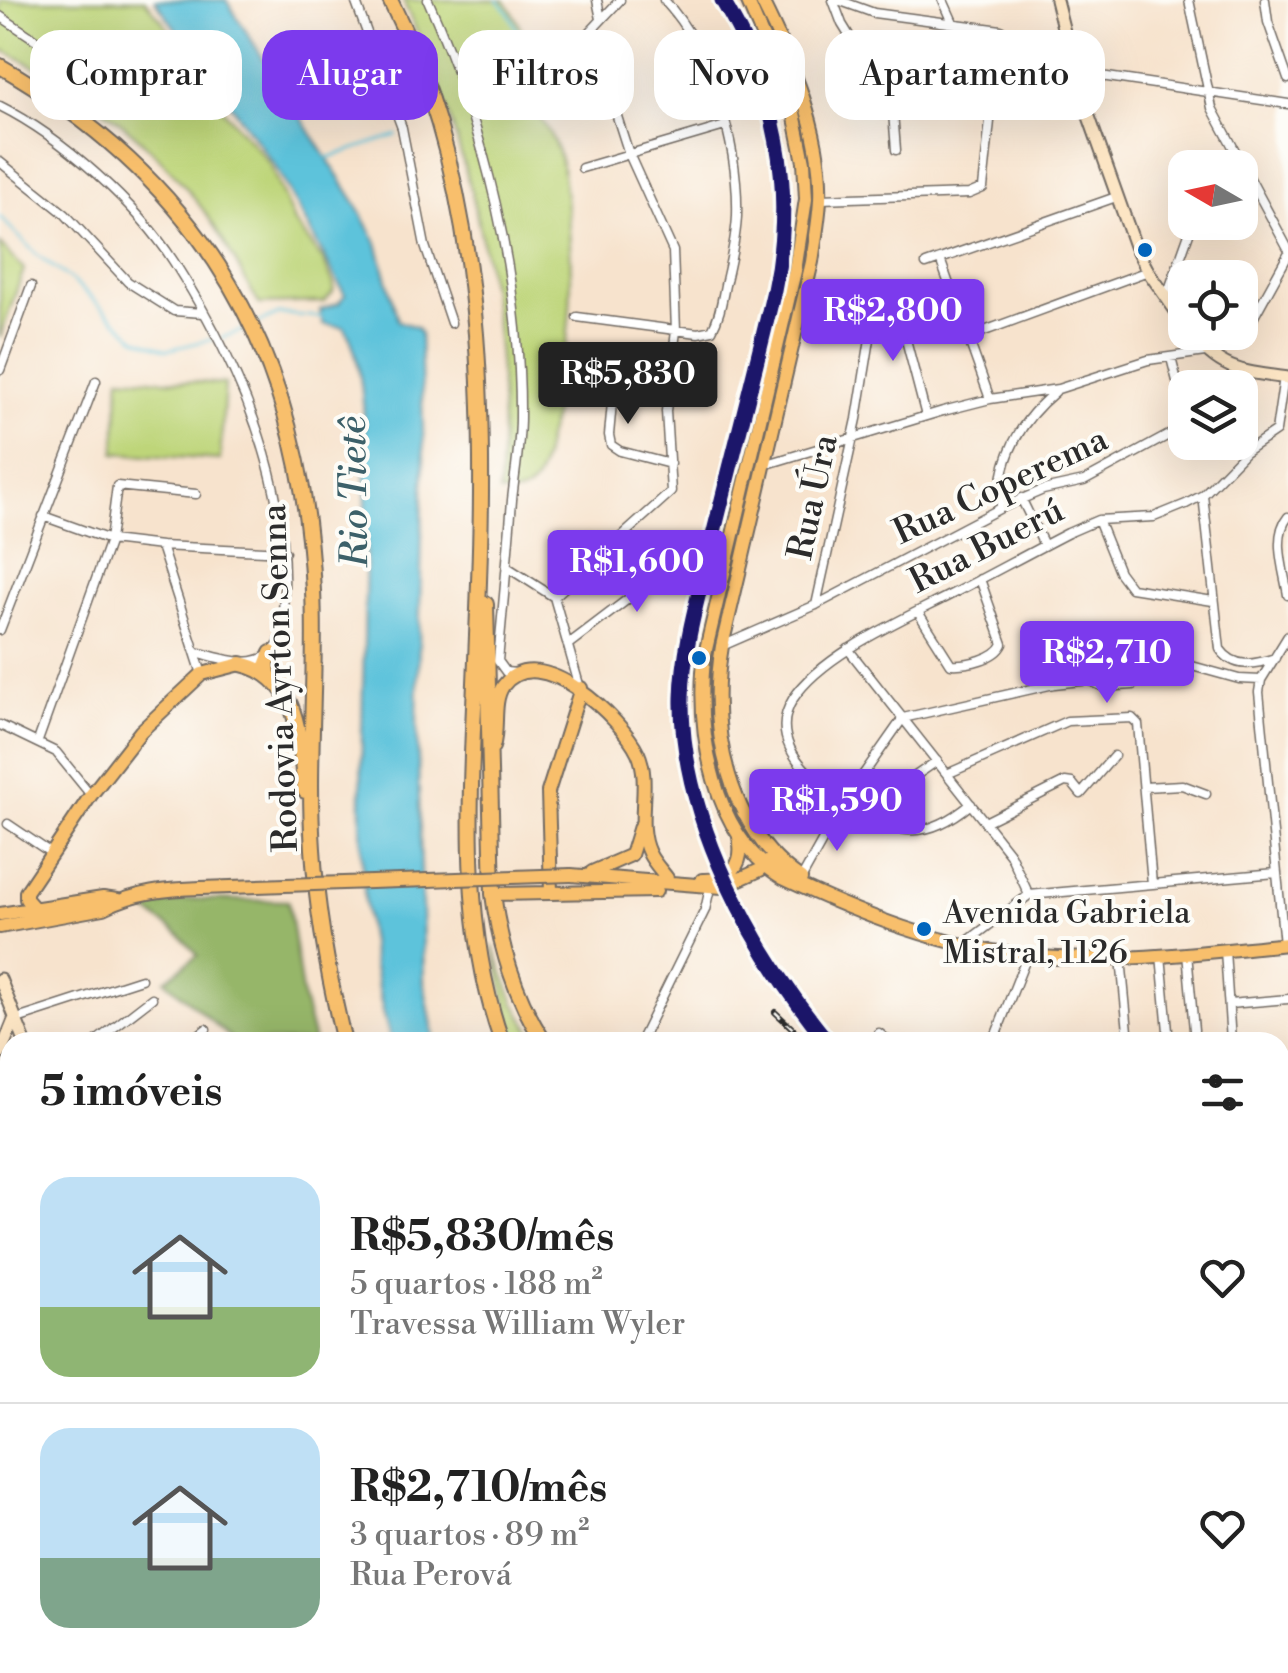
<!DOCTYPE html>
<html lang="pt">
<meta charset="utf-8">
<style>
body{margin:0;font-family:"Libre Bodoni",serif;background:#f6f6f6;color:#222;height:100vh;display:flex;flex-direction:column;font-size:38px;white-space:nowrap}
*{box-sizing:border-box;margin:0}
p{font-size:32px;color:#767676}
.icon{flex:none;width:55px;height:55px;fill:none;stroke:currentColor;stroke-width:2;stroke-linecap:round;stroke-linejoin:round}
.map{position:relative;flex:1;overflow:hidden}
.sheet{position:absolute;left:0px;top:1032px;width:1290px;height:642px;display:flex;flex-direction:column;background:#fff;border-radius:30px 30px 0 0;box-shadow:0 10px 40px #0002}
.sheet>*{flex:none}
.guide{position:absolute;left:30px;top:30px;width:1230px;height:90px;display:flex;gap:20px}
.needle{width:65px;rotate:279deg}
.tools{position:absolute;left:1168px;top:150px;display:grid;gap:20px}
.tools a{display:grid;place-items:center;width:90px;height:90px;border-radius:20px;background:#fff;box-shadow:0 10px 40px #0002;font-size:50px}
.price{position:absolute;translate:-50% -85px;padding:0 22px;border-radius:10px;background:#7c3aed;color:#fff;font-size:32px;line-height:65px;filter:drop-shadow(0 2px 5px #0008)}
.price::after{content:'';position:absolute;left:50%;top:60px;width:30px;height:22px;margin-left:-15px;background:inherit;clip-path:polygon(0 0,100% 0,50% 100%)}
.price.current{background:#222;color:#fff}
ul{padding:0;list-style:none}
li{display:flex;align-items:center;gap:30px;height:250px;padding:0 40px}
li+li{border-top:2px solid #e0e0e0}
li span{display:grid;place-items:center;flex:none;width:280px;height:200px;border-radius:30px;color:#555}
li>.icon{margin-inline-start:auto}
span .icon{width:120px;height:120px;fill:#fffc;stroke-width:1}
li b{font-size:42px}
h2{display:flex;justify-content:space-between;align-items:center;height:120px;padding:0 40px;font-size:42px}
.tag{padding:0 35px;border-radius:30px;background:#fff;box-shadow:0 10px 40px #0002;font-size:35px;line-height:90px}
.tag.current{background:#7c3aed;color:#fff}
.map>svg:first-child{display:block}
.green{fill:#bed579;stroke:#748052;stroke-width:2.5}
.forest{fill:#96b669;stroke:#60704a;stroke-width:2.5}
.water{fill:#5dc3db;stroke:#447783;stroke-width:2.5}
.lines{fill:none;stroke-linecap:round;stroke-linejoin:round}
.stream{stroke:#5dc3db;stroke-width:2.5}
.river{stroke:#5dc3db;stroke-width:14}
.street-casing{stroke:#726b64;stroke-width:11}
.secondary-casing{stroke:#726b64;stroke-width:15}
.primary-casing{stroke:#726b64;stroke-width:16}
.highway-casing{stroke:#726b64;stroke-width:18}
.street{stroke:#fff;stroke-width:8}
.secondary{stroke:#fce5c4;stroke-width:11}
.primary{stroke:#f8bf6c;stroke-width:12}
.highway{stroke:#f8bf6c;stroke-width:14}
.rail-casing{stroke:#2b2b2b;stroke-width:6}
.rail{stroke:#fdfcf7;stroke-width:2.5;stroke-dasharray:8;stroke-linecap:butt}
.primary-bridge-casing{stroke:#726b64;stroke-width:16;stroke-linecap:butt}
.primary-bridge{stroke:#f8bf6c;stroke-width:12}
.rail-1-casing{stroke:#fdfcf7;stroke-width:22}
.rail-1{stroke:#1c146b;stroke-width:15}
.bus-dot{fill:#0065bd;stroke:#fdfcf7;stroke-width:4}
.labels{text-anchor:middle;stroke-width:8;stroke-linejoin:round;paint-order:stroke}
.bus-label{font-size:32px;fill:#2b2b2b;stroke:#fdfcf7;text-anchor:start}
.street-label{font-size:35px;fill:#2b2b2b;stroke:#fdfcf7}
.water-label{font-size:38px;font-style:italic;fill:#3c6069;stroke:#fdfcf7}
</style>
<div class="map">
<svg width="1288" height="1673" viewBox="0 0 1288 1673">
<rect width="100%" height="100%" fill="#fdfcf7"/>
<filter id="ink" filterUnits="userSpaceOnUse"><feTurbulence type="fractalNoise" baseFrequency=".01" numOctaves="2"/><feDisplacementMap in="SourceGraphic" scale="20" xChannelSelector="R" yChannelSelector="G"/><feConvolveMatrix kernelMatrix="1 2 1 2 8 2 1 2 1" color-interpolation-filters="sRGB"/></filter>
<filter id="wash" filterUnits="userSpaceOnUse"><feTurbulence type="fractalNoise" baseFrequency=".0048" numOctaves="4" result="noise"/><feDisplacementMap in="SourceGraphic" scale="40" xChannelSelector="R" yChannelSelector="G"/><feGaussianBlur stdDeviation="2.25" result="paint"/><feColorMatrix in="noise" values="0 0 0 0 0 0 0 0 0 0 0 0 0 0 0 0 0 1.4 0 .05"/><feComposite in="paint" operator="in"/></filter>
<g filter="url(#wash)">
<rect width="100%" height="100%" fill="#f7e3cd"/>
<path class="green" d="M0,0h145l19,23 45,70 60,70 25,59 29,38 11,24 -1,8 -9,10 -65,2c-18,-30 -34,-64 -55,-93 -55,-75 -120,-123 -204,-162z
M403,0h101c35,44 10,61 22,102 18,19 30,38 36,64 15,102 12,173 -15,273 -4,15 -5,41 -19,50 -9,6 -19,5 -29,4 11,-132 -13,-268 -55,-393 -11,-34 -27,-67 -41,-100z
M0,244l24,25 -24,69z
M120,377l105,7 -5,76 -105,-7z
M493,946l22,58 23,38h-23z"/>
<path class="forest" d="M194,899l94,2 15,98 11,43h-79l-70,-62 33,-25 -18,-20 -39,-28z"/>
<path class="water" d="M155,0h71l129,202 22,41 21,78 18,6 4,6 4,127 -7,259 7,264 11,59h-44c-20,-71 -30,-151 -30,-225 0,-101 5,-203 5,-304 -1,-45 3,-151 -22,-186l-21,-3 -3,-14 19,-7 6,-8 -70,-129z
M1280,1638h8v35h-129l-47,-8h168z"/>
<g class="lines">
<path class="stream" d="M490,110l29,-18c5,-33 4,-70 -22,-92
M327,158l70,-23
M0,217l36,37 34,25 66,59 31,12 46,-11
M258,323l21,-9 44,3
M221,338l25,-9"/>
<path class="river" d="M446,1673l9,-8"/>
</g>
</g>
<g filter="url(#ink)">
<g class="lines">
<g class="street-casing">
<path id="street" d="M355,0l47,128 23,118 26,77
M428,0c57,128 93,277 92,417 0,28 -5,55 -8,83 -4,54 -9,107 -14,161l8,11 10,1
M597,0l4,19
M833,0l9,24 46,75 5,13 3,38
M838,0l36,13 127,17 68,28
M1189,0l23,108 76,141
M1265,0l3,22 20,57
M0,16l60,40 22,23 34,16
M573,50l47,-50
M1074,72l214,32
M0,106c62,31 137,98 174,156 62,97 113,211 110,328 -1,17 0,35 -5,53 -18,30 -54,17 -82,9
M0,162l65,52 63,68 46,29 29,2
M582,168l143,-42
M820,199l149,-5 14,-6 7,-67 -2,-20 -45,-101
M940,259l50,140
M926,264l190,-67
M1166,298l27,-76
M577,317l121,16 14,-3c8,-14 10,-30 13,-45 5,-22 11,-45 12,-69 2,-70 -25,-164 -73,-216
M1245,333l43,-78
M968,337l180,-66
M0,370l31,-84
M615,370l-6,65 2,10 9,6 50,13
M764,465l179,-54 47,-12 68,-10 90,-29 57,-8
M1203,495l17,154c14,20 34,16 55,9
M1021,498l23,47
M1001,508c-3,-48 18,-86 54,-116
M43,516l67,24 51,6 124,6
M1288,517c-16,19 -4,54 0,78
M1098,520l21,52 12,16 82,13
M161,546l41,128
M507,567l47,30 26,91
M554,597l117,-105 -5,-81 10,-80 -3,-80 -44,-97 -39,-122
M816,605l41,-186 19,-117 8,-7 9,4 5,10 28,107
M918,612l33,52c16,1 45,-5 52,-20l-23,-65
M0,630l96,-249
M570,643l112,-85
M722,646l94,-41 185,-97 42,-18 41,-9 92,-50c14,-18 -1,-53 -5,-74
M848,649l162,205 19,41
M1090,681l14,6 29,-2
M903,718l151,-34 54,-6 55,-20 76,21 22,1
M0,725l56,27 35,43
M38,741l72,-201 7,-54 79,8
M947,774l120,-53 65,-3 6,6 14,160
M1144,787l38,-2 24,9
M971,804c-17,14 -40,28 -62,26 -13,0 -25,-8 -36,-13 -39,-20 -113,-65 -80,-118 29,-45 113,-81 159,-105 39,-20 77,-41 116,-61l30,-13 56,-3 32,-13 17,-9 42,-43 31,-21 8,-54
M885,808l20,-25 32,-22
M985,822l80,-40 7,1 9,11 33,-38
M8,824l43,29
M800,881l44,-79 59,-84
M964,944l65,-49 247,-22
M1284,944l-25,-252 2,-12 27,-44
M1225,950l6,92
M1187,953l7,77
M1161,955l8,87
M1121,958l8,84
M1229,1004l59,-5
M14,1020l127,-41
M879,1033l11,9
M95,1042l57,-44
M190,1042l16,-13
M640,1042l65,-132 5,-22
M993,1042l34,-86
M1107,1042l22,-1
M0,1117l10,12
M1280,1127l8,-3
M1280,1183l8,-3
M0,1210l10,12
M0,1275l10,-8
M0,1347l10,-9
M0,1425l10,10
M0,1451l10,10
M0,1517l10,11
M0,1562l10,11"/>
</g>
<g class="secondary-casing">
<path id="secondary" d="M1056,0l21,83 58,163 13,25 37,53
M1191,332c28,39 52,40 97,46
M0,979l25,63
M0,1054l14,-34"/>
</g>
<g class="primary-casing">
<path id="primary" d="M747,0l46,108 11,54 2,37 -11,72 -91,387c-7,75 8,178 79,220 76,36 162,70 246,78 87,8 173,-4 259,-12
M761,0c30,60 62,132 59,200 -1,20 -5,41 -8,62l-90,384c-14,83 6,183 79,233
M493,747c6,-18 -1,-45 10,-61 35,-48 120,34 135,67 14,31 -4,69 11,100 4,9 12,17 18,25
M592,872l39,-17 9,-29
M571,875l151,12 38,-17 11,-11
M702,880c29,1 43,-15 37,-43
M551,893l-3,-101 33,-104
M493,894l163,-3
M34,908l-8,-9v-7l65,-97 50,-64 61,-57 39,-10
M0,914l103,-16 15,2
M0,927l104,-19c30,-16 65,-19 97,-20"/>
</g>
<g class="highway-casing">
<path id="highway" d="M390,0c106,208 95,456 85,683 -5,119 -14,244 27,359
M0,66c206,118 302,289 313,525 4,86 -6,172 0,258 4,65 16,130 31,193
M486,604l7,290c7,54 22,103 51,148
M241,664c61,13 58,78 64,127
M268,674l-1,-11 4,-10
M1280,1578h8
M1280,1602l8,1
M1019,1665l25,8"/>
</g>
<use href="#street" class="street"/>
<use href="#secondary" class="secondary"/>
<use href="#primary" class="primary"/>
<use href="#highway" class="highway"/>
<g class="rail-casing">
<path id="rail" d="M775,1012l32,30"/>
</g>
<use href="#rail" class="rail"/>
<g class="primary-bridge-casing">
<path id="primary-bridge" d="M201,888l370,-13"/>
</g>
<use href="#primary-bridge" class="primary-bridge"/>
<g class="rail-1-casing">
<path id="rail-1" d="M722,0c54,89 74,188 52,290 -20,86 -43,172 -64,258 -12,50 -27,99 -28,150 -2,120 72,254 146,344"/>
</g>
<use href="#rail-1" class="rail-1"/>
</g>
</g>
<g class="bus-dot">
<circle cx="1145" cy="250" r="9"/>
<circle cx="699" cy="658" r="9"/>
<circle cx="924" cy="929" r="9"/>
</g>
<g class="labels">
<g class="bus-label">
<text x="943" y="923">Avenida Gabriela<tspan x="943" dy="40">Mistral, 1126</tspan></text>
</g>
<g class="street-label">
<text transform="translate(1000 485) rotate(-25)" y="12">Rua Coperema</text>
<text transform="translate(812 497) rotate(-78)" y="12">Rua Úra</text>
<text transform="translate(986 545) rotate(-27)" y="12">Rua Buerú</text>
<text transform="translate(279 678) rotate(-92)" y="12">Rodovia Ayrton Senna</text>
</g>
<g class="water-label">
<text transform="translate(353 492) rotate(-91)" y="13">Rio Tietê</text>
</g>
</g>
</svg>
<div class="tools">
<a><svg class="needle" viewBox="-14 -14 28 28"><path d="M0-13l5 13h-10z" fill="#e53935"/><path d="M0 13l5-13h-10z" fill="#767676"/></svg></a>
<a><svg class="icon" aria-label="locate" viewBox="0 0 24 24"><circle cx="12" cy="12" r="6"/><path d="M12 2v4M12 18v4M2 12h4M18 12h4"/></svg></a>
<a><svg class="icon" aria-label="layers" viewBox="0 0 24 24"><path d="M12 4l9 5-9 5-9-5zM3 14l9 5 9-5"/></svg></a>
</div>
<b class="price" style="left:893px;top:364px">R$2,800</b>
<b class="price current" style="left:628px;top:427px">R$5,830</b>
<b class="price" style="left:637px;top:615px">R$1,600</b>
<b class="price" style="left:1107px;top:706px">R$2,710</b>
<b class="price" style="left:837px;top:854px">R$1,590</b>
<div class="guide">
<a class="tag">Comprar</a>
<a class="tag current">Alugar</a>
<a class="tag">Filtros</a>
<a class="tag">Novo</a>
<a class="tag">Apartamento</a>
</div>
<section class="sheet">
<h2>5 imóveis<svg class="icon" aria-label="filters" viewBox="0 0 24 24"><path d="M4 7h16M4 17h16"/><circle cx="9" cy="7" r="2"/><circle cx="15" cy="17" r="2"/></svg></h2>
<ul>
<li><span style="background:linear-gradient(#bfe0f5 65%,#8fb573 0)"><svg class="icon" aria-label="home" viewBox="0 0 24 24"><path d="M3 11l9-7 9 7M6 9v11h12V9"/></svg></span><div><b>R$5,830/mês</b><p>5 quartos · 188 m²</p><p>Travessa William Wyler</p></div><svg class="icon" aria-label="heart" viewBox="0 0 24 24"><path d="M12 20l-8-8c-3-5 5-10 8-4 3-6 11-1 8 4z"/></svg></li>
<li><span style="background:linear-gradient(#bfe0f5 65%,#7fa58c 0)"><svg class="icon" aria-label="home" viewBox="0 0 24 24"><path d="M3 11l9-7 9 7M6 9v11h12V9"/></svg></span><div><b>R$2,710/mês</b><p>3 quartos · 89 m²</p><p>Rua Perová</p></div><svg class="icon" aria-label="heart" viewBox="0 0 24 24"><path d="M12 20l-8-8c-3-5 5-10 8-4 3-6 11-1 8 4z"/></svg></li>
</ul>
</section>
</div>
